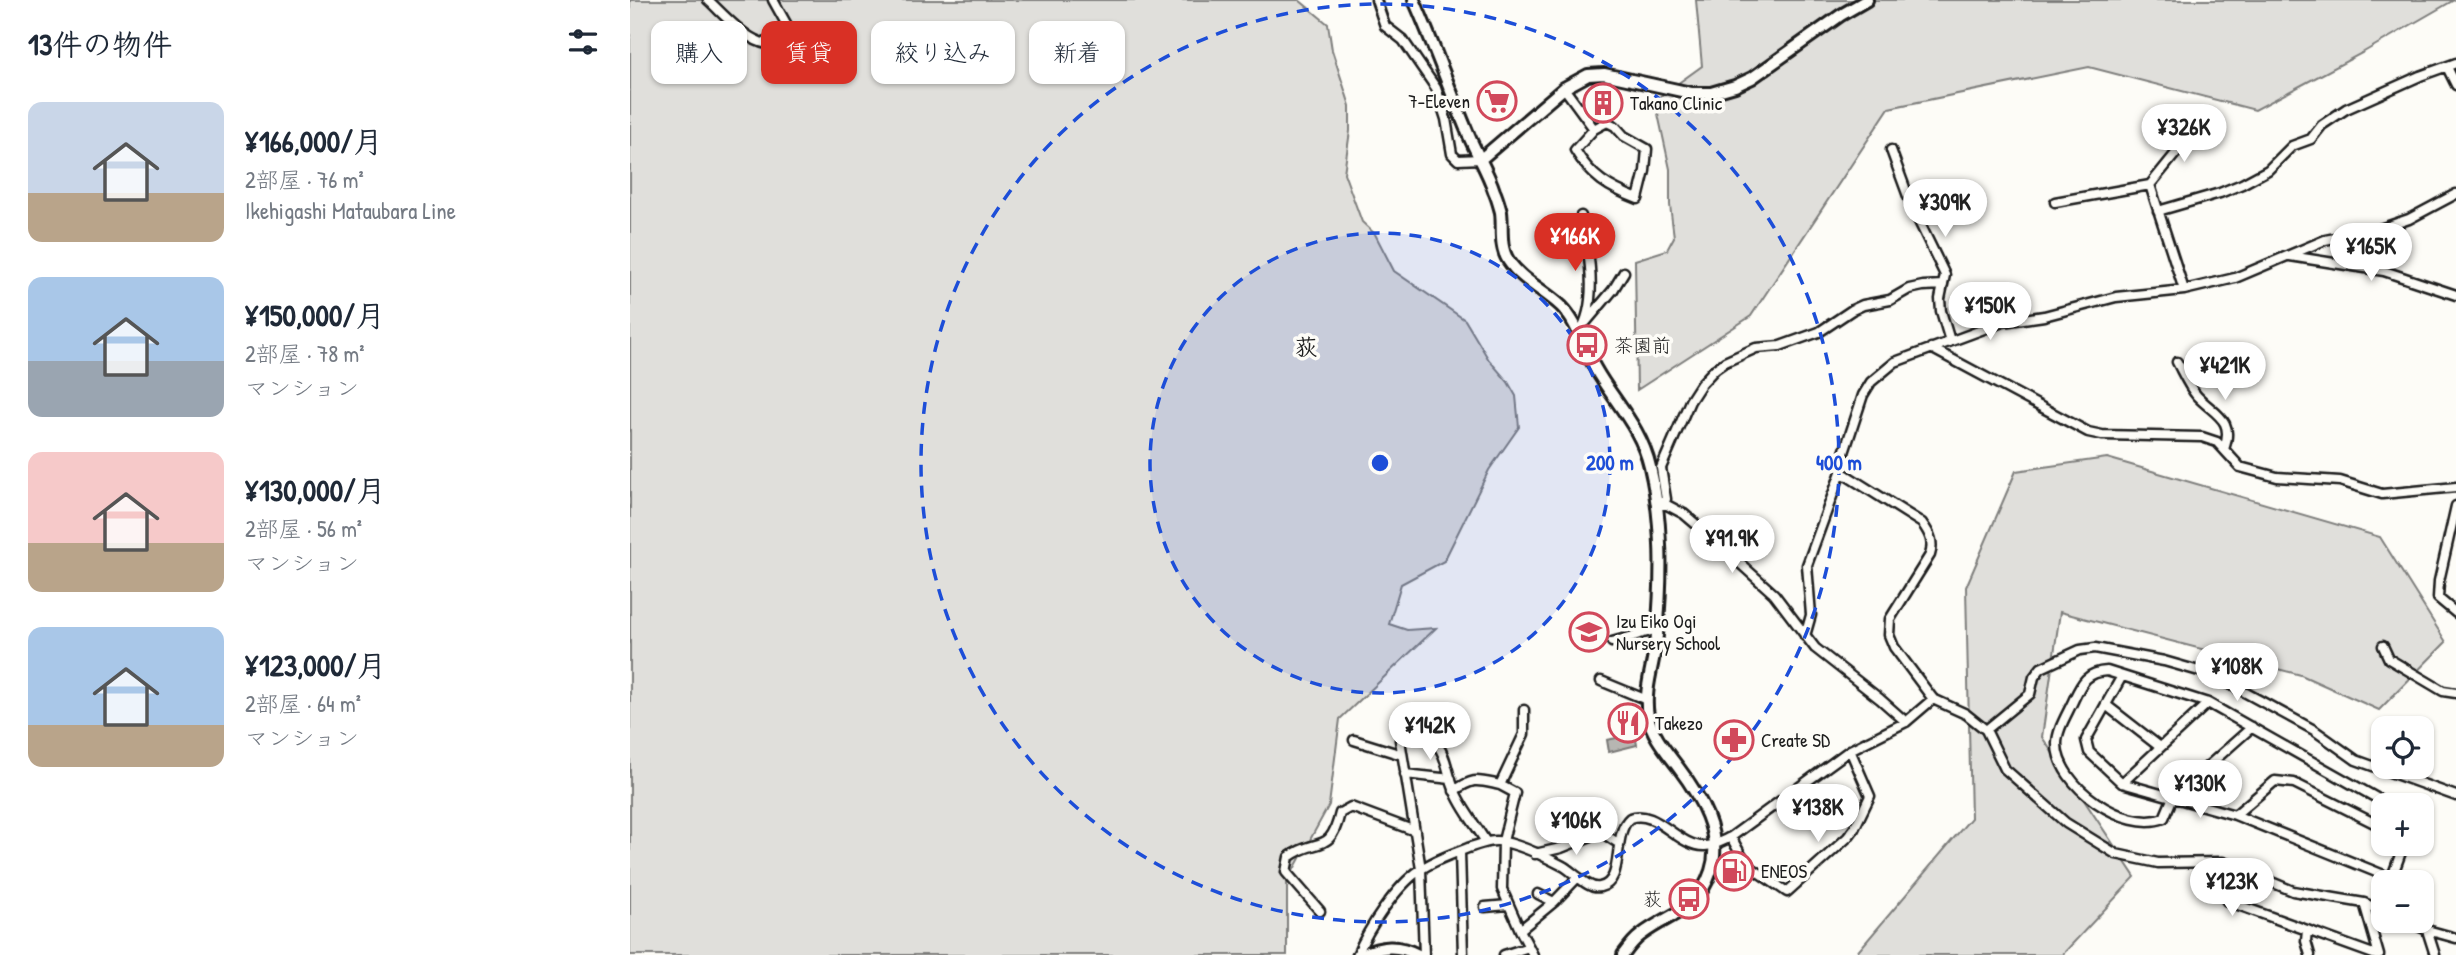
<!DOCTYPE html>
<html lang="ja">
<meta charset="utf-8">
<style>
body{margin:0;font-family:"Patrick Hand","Klee One",sans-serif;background:#f6f6f7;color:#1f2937;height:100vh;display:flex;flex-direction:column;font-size:26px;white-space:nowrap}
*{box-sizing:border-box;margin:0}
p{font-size:23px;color:#747a83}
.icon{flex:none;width:38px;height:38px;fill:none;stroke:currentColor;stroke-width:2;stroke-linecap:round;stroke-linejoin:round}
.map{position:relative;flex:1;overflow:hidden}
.sheet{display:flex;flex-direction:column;background:#fff;width:630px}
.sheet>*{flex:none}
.top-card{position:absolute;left:21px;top:21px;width:665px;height:63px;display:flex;gap:14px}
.tools{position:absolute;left:1741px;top:716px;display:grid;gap:14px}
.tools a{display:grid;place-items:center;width:63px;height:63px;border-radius:14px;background:#fff;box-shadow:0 2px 5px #0004;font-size:35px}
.price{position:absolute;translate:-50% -60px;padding:0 16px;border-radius:24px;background:#fff;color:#222;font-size:23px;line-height:46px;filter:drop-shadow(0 2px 4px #0008)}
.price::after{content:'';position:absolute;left:50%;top:42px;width:21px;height:16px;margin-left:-10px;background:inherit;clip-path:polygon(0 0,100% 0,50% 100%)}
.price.active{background:#d93025;color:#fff}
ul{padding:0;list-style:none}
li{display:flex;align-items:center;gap:21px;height:175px;padding:0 28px}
li span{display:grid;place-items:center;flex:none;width:196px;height:140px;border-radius:14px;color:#555}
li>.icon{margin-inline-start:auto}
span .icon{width:84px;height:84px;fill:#fffc;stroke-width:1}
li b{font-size:30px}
h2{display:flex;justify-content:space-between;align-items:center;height:84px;padding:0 28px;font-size:30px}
.chip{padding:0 24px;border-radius:14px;background:#fff;box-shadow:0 2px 5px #0004;font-size:24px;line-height:63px}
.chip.active{background:#d93025;color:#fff}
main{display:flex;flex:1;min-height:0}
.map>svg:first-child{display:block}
.green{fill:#e0dfdb;stroke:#7e7e7c;stroke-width:2}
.water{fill:#b7b6b2;stroke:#797876;stroke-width:2}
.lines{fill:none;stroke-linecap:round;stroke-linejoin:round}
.minor-casing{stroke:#1c1c1c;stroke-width:13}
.major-casing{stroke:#1c1c1c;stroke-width:16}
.minor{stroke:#fdfcf7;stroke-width:8}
.major{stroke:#fdfcf7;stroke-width:10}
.ring{fill:none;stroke:#1d4ed8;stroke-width:3.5;stroke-dasharray:12 9}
.labels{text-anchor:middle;stroke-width:7;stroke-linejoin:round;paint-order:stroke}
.poi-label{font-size:19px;fill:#1c1c1c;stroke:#fdfcf7;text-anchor:start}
.quarter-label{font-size:23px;font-weight:bold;fill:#1c1c1c;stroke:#fdfcf7}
.centre{fill:#1d4ed8;stroke:#fdfcf7;stroke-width:3.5}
.ring-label{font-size:21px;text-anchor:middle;font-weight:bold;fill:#1d4ed8;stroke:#fdfcf7;stroke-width:7;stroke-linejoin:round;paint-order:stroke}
</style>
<main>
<section class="sheet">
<h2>13件の物件<svg class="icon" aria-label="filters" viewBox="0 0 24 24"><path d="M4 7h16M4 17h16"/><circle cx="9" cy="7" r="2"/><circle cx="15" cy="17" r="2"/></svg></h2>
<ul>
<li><span style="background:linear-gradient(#c9d6e8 65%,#b9a48a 0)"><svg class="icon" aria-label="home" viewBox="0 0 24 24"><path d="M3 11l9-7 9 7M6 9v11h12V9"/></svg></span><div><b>¥166,000/月</b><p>2部屋 · 76 m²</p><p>Ikehigashi Mataubara Line</p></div></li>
<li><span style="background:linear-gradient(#a9c7e8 60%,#9aa5b1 0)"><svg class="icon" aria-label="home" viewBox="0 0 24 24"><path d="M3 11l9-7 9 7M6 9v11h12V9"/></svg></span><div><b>¥150,000/月</b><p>2部屋 · 78 m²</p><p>マンション</p></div></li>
<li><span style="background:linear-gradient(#f6c9c9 65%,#b9a48a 0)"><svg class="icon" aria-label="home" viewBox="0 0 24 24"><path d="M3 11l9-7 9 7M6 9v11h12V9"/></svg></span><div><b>¥130,000/月</b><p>2部屋 · 56 m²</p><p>マンション</p></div></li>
<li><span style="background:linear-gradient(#a9c7e8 70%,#b9a48a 0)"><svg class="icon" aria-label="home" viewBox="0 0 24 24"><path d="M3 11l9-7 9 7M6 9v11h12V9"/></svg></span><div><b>¥123,000/月</b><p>2部屋 · 64 m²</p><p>マンション</p></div></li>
</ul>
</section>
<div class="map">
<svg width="1826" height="955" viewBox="0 0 1826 955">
<rect width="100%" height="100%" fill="#fdfcf7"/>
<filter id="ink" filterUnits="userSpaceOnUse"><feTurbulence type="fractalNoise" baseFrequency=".0143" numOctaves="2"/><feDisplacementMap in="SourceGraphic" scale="14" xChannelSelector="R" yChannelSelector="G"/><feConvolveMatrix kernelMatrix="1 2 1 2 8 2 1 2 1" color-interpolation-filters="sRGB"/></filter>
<g filter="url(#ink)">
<path class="green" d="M0,0h669l29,24 4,26 18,56v25l-6,42 18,49 13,12 19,37 71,49 24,40 19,22 8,14 3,31 -30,43 -45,91 -43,23 -12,40 18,6 29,-2 -96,91 -11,86 -42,77v73h-657z
M1066,0h758l-92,53 -107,57 -166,-43 -200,41 -138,208 -114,74 -2,-130 32,-10 7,-13 -4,-32v-36l-15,-69 47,-34z
M1477,458l273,79 66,105 -67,68 -78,-35 -241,-63 -18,125 93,140 -73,78h-207l116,-137 -5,-231 50,-116z"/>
<path class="water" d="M1005,734l2,11 -28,7 -2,-12z"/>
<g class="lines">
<g class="minor-casing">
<path id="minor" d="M78,0c18,16 51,57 75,40l5,-13 -15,-27
M746,0l9,26 18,14 33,48 10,31 6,35 6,6 23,-1
M1817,67l9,18
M934,88l30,41 13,-7 8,4 9,10 23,13 -2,22 -7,28c-29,-11 -47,-22 -63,-49l19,-21
M1261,150l21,57 33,68 -5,24 1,12 9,30
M1520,185l34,105
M1425,202l95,-17 47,-58
M1528,211l62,-18 22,-9 26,-14 24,-24 19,-7 11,-14 24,-16 74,-33 36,-13
M1660,256l94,15 72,24
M956,322l27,-32 11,-18
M949,333c20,-29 10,-84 2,-117
M1301,348l157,84 14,3 100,2 15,5 23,25 37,10 63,4 42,13 74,-7
M1547,362c6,11 12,25 20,34 18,19 38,23 27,53
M1028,505l8,-6 -5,-31 29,-67 11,-17 14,-15 10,-7 31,-14 24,-2 39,-14 33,-22 11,-5 27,-5 19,-11 14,-3 20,-1
M1028,505h9l17,9 20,17 70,63 41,54 65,51 26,23
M1826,506l-17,75 -1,17 18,15
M1175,636l6,-21 -4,-50 34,-93
M982,642l46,-13
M1753,646l6,13 54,32 13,2
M1492,676l-36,64 3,12 33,31 113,32 166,67
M971,681l46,19
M1476,705l54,42
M1622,727l-79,70 -9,21c-38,15 -107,-32 -107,-74 0,-15 11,-31 17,-45 8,-17 13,-27 33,-28l101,32 181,102
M1356,730l44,-36 4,-17 7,-9 39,-18 15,-2 69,13 49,14 101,55 42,30 100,36
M724,740l48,15
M775,774l46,5
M1492,783l86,-80
M824,791c20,-14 23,-11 46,-6
M1605,815l40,-34 19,2 90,45
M1101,837l15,27 41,28 61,-55 6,-8 16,-33 -20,-46
M830,852l3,103
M905,854l26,-6 40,-16 17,11
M1593,862c-4,16 -7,25 4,39l149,54
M1762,877l12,-33
M1792,893l4,8 -4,8
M908,894l16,8
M1734,903l15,52
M855,907l23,-2
M690,911l-34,-39 3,-15c28,-21 41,-1 51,-44l11,-6 64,24
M1754,912l-20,-9 -71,-12 -70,-29 -65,1 -42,-9 -50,-31 -61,-54 -19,-39 -20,-16 -33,-15 -39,-52 -5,-12 1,-16 40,-64c4,-13 0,-21 -8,-32l-81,-51v-10l22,-67 8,-13 24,-20 108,-40 41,-6 72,-19 68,-7 51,-12 90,-38 55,-11 29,-10 47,-25
M1775,920l22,10 29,8
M890,930l-18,-41 1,-48 12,-48 -15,-8 24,-51v-24
M1677,930l-1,11 4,14
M1797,930l8,25
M727,955c11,-26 39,-69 63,-85 14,-10 32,-16 48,-22 12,-4 24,-9 36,-6 19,4 42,15 59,24 10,5 25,24 37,21 26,-5 11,-53 30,-69 27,-10 47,29 75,28 9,0 17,-5 26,-9l119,-87 56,-28 27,-23
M794,955l-3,-86 -21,-129 11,-9c38,11 31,28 43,58 7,19 22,36 32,53
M874,955l25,-8
M903,955l-13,-25 34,-28 24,-25"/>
</g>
<g class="major-casing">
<path id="major" d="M784,0c20,45 36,91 55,136 8,19 19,36 25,55 3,6 5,14 7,21 2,15 -2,34 7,48 13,20 36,30 53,46 17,17 22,41 34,62 19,34 46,59 55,99 13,55 12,111 7,168 -2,26 -14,54 -9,81 4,19 18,35 30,51 22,29 45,67 33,104 -14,42 -40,41 -70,64 -7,5 -13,13 -18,20
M851,159l83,-71 24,-13 16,-1 87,19h20l24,-7 17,-8 89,-63 26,-15
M731,955c20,-9 37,-11 57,0"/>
</g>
<use href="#minor" class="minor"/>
<use href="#major" class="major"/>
</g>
</g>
<circle cx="750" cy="463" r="230" fill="#1d4ed8" fill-opacity=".12"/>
<g class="ring">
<circle cx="750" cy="463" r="230"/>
<circle cx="750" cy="463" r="459"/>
</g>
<defs>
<g id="supermarket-ring" transform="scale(2.0125)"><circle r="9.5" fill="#fdfcf7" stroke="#d1495b" stroke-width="1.5"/><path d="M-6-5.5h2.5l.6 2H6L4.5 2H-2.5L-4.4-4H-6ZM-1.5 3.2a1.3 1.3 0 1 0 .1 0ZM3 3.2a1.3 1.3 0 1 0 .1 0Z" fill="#d1495b"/></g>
<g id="building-ring" transform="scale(2.0125)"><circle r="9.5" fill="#fdfcf7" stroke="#d1495b" stroke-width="1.5"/><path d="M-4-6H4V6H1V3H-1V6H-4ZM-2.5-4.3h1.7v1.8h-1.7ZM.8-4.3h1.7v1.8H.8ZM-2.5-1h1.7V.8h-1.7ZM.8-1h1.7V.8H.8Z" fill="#d1495b"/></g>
<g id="bus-ring" transform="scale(2.0125)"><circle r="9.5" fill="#fdfcf7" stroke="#d1495b" stroke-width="1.5"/><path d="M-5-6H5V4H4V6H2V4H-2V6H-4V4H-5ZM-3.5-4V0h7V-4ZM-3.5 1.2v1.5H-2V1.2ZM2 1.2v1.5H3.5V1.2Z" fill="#d1495b"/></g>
<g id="school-ring" transform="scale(2.0125)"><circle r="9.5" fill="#fdfcf7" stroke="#d1495b" stroke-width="1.5"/><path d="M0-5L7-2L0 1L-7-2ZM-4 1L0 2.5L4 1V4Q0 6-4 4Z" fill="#d1495b"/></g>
<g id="restaurant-ring" transform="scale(2.0125)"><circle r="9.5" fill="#fdfcf7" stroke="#d1495b" stroke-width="1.5"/><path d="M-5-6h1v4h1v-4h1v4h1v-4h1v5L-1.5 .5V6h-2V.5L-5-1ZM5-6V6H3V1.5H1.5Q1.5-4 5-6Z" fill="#d1495b"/></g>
<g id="pharmacy-ring" transform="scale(2.0125)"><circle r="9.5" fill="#fdfcf7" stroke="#d1495b" stroke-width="1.5"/><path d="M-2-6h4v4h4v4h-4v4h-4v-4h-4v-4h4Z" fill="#d1495b"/></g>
<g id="fuel-ring" transform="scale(2.0125)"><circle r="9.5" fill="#fdfcf7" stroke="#d1495b" stroke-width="1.5"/><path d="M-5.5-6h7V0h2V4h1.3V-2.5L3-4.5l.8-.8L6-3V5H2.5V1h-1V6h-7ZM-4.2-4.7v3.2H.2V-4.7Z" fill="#d1495b"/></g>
</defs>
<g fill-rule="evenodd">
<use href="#supermarket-ring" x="867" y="101"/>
<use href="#building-ring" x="973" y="103"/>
<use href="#bus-ring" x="957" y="345"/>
<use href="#school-ring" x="959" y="632"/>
<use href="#restaurant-ring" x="998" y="723"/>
<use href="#pharmacy-ring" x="1104" y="740"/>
<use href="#fuel-ring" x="1104" y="871"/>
<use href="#bus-ring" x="1059" y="899"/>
</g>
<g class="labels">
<g class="poi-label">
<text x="840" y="108" text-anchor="end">7-Eleven</text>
<text x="1000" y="110">Takano Clinic</text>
<text x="984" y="352">茶園前</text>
<text x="986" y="628">Izu Eiko Ogi<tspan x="986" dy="22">Nursery School</tspan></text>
<text x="1025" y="730">Takezo</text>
<text x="1131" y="747">Create SD</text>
<text x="1131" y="878">ENEOS</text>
<text x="1032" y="906" text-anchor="end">荻</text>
</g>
<g class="quarter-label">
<text x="676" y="355">荻</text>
</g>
</g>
<circle cx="750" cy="463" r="10" class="centre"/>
<g class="ring-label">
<text x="980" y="470">200 m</text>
<text x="1209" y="470">400 m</text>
</g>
</svg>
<div class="tools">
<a><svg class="icon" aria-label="locate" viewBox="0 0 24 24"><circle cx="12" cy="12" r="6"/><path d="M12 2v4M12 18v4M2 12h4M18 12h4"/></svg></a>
<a>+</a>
<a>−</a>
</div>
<b class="price" style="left:1554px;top:164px">¥326K</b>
<b class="price" style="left:1315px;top:239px">¥309K</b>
<b class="price active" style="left:945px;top:273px">¥166K</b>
<b class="price" style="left:1741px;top:283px">¥165K</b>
<b class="price" style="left:1360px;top:342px">¥150K</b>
<b class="price" style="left:1595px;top:402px">¥421K</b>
<b class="price" style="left:1102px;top:575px">¥91.9K</b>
<b class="price" style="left:1607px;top:703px">¥108K</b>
<b class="price" style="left:800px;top:762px">¥142K</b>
<b class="price" style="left:1570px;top:820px">¥130K</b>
<b class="price" style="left:1188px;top:844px">¥138K</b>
<b class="price" style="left:946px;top:857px">¥106K</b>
<b class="price" style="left:1602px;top:918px">¥123K</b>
<div class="top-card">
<a class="chip">購入</a>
<a class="chip active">賃貸</a>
<a class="chip">絞り込み</a>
<a class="chip">新着</a>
</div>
</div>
</main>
